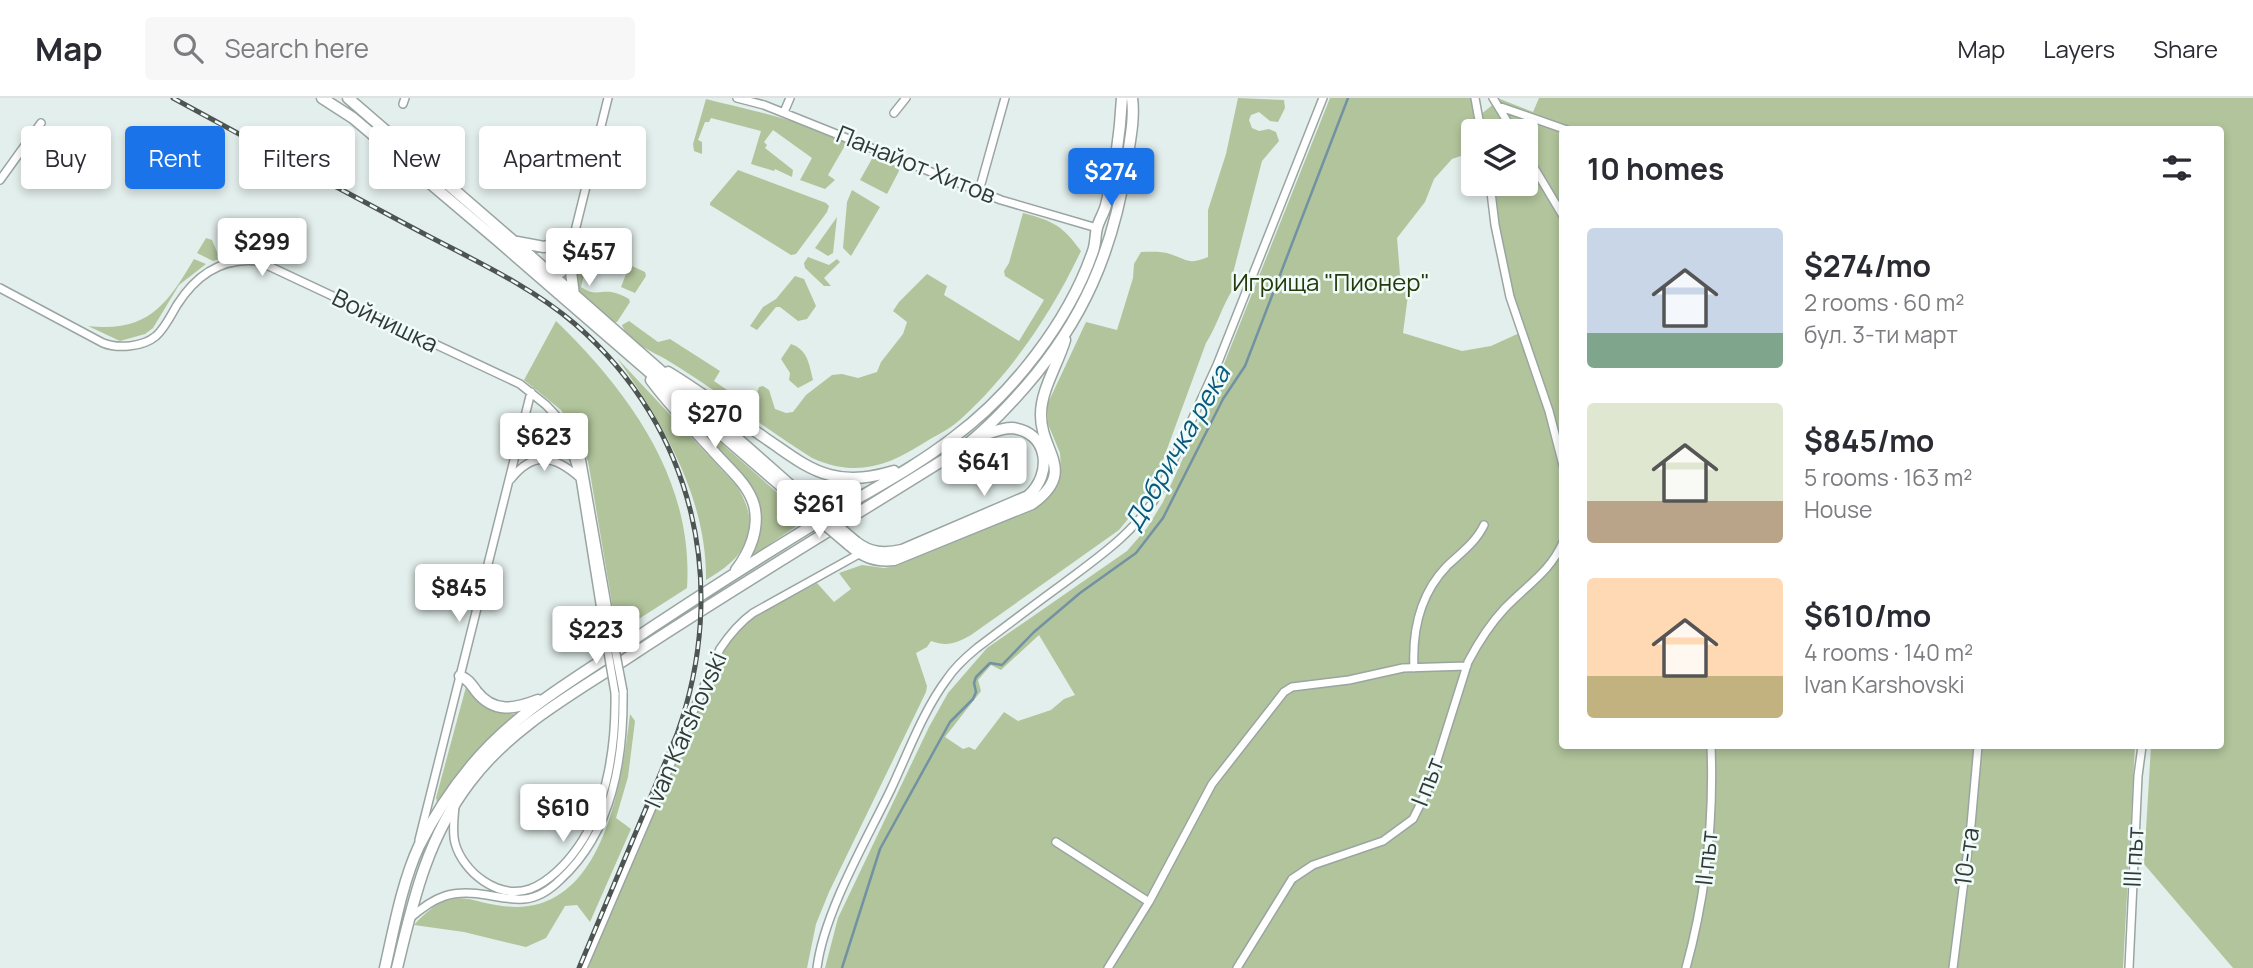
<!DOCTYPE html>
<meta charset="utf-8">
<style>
body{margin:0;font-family:Manrope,sans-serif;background:#f7f7f7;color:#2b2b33;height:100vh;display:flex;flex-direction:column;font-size:26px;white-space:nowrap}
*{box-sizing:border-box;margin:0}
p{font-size:23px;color:#7c7c81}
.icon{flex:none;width:38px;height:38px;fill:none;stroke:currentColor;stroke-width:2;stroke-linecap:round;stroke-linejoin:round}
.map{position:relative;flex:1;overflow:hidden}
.details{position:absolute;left:1559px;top:28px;width:665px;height:623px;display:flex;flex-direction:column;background:#fff;border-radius:7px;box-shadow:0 4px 10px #0003}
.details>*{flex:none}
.hud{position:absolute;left:21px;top:28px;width:665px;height:63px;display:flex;gap:14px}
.fabs{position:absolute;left:1461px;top:21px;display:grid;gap:14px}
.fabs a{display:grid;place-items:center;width:77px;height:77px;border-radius:7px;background:#fff;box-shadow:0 4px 10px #0003;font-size:35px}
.price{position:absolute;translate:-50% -60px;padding:0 16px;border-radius:7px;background:#fff;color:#222;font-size:23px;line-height:46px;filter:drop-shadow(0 2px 4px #0008)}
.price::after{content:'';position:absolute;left:50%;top:42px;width:21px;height:16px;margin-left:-10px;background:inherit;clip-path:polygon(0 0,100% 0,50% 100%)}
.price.current{background:#1a73e8;color:#fff}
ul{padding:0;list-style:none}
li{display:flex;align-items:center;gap:21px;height:175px;padding:0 28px}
li span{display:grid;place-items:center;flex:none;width:196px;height:140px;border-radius:7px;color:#555}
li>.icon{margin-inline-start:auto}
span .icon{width:84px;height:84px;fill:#fffc;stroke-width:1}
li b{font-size:30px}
h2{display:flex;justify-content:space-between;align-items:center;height:84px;padding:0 28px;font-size:30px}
.pill{padding:0 24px;border-radius:7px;background:#fff;box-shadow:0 4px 10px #0003;font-size:24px;line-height:63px}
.pill.current{background:#1a73e8;color:#fff}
header{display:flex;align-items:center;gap:42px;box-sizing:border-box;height:98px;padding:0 35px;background:#fff;border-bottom:2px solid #e1e1e2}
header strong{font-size:33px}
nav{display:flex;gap:38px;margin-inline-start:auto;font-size:24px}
.search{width:490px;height:63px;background:#f7f7f7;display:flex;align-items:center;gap:18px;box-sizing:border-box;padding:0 24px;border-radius:7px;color:#7c7c81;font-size:26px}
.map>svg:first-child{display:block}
.green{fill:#b1c49b;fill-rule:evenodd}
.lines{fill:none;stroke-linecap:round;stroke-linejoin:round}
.stream{stroke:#7292a4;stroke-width:2.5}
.minor-casing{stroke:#9aa5a2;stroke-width:10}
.secondary-casing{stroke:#9aa5a2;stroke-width:13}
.minor{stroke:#fff;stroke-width:7}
.secondary{stroke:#fff;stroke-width:10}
.rail-casing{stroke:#4e5452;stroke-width:5}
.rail{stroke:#f0fcf9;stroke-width:2.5;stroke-dasharray:8;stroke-linecap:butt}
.minor-bridge-casing{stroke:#9aa5a2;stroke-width:10;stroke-linecap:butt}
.secondary-bridge-casing{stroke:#9aa5a2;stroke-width:13;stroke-linecap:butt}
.minor-bridge{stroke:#fff;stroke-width:7}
.secondary-bridge{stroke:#fff;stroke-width:10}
.labels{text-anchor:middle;stroke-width:5;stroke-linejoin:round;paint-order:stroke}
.street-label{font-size:24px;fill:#343837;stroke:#f0fcf9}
.park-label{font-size:24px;fill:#27380b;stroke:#f0fcf9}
.water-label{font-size:26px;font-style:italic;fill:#08597c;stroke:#f0fcf9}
</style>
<header>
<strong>Map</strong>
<div class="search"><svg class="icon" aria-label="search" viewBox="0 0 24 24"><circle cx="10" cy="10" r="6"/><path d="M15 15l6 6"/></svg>Search here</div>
<nav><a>Map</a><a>Layers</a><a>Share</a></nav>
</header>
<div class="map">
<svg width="2253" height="870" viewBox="0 0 2253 870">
<rect width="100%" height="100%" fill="#e3efec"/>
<path class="green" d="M1238,0l46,2 1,8 -7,14 -8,-1 -11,-9 -8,3 -2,5 3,8 7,3 10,-2 7,3 3,9 -17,20 -30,116 1,12c-11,17 -16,37 -27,54l-43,117 -22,43 -22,27 -148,105c-15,8 -23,12 -40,6l-4,6 -11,6 11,33 -1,6 -97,200 -13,32 -9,44h-219l135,-318c22,-36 58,-48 94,-67l17,19 17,-13 -12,-16 23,-8 22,3 12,-2 138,-56 19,-18 8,-23 -1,-16 -12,-29 -1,-19 39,-83 31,8 16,-52 1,-14 7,-12c10,0 20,-1 29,2 19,6 18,11 38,3v-47l18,-56z
M1330,0h142l5,33h-3l-1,21 -21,7 -18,20 -9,23 -28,36 3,37 10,5 -7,53 59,18 29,-5 35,-16c-19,-45 -28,-98 -31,-146h31v-53h-42l-4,-16 20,-16 33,13 6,-14h714v870h-20l-89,-104 7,-118h70v-616h-658v616h572l-12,222h-1298l13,-50 91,-191 19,-34 39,-45 140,-97 20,-23 16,-26 47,-103zM1039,537l36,60 -11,4 -13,11 -33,11 -14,-9 -29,38 -6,-3 -6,2 -18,-12 36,-46 -3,-11 13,-15 10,5z
M706,1c43,11 103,23 141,43l-19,33 7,5 -10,9 -25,-9 12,-22 -39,-28 -9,12 3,3 -2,3 28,22 -1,7 -17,-8 -1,2 -23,-7 10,-33 -50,-13 -2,4h-4l-7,18 4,2v12l-8,-3 -1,-7z
M873,59l25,10 1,4 -12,23 -27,-14z
M738,72l88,33 3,3 -2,6 -31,42 -5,1 -81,-50v-2z
M852,92l28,17 -29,49 -8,-8 4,-46z
M1023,115c30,8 39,12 58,38 -29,61 -68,120 -118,166 -10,10 -24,17 -36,24 -39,25 -70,37 -115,17 -50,-31 -95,-68 -145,-98 -15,-9 -40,-18 -45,-35l7,-4 29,21 12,-3 50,32 -6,10 38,26 5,-2 2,-5 -2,-7 2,-6 4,-1 6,4 6,19 11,4 7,-1 13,-17 26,-20 10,-1 16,4 19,-6 4,-10 22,-28 4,-12 -14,-11 6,-9 28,-28 20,12 -3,9 75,46 25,-41 -39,-24 -1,-5 5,-8z
M837,119l-4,36 -5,3 -13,-8z
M206,140l6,2 8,19 -7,2 -16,-8z
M589,143l12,2 1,5 -12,4 -9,35c13,9 18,4 30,5 6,1 13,4 18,7l1,3 -13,20h-4c-9,-7 -28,-21 -34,-30 -9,-15 -3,-40 10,-51z
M808,159l21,8 8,-6 3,3 -16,16 7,8h-7l-19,-18 -1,-5z
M194,161l12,5 -27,21 -26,43 -8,6 -25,7 -32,-15c59,7 79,-21 106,-67z
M629,168h3l13,6 1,4 -11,17 -14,-6z
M795,178l9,3 12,27 -9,13 -9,2 -18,-14h-4l-19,23 -7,-4 13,-19 13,-8z
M556,223c73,71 138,159 131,267l-70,45 -29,-172 -14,-31 -13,-20 -37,-30z
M791,246c17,6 18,20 22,36l-15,8 -9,-8 1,-7 -9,-14z
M617,260l119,127c28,43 11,72 -30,95 1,-82 -43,-157 -89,-222z
M670,300l137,121 -55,37c11,-25 13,-43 2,-67z
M466,589c18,19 25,25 51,27 -31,25 -56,55 -80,88l-1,-4z
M630,616l5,7 -7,56 -12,41 15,11 -41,93 -13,-17 -12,1 -19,32 -20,9 -62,-15 -50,-7c42,-46 54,-19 102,-18 89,0 106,-127 114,-193z"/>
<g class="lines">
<path class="stream" d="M842,870l38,-119 70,-127 23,-23 3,-7 -2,-9 2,-6 14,-14 12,2 32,-33 46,-39 56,-40 27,-35 60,-119 22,-33 103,-268"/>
<g class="minor-casing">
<path id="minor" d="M737,0l27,7 237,95 96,28
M1475,0l6,33
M1493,0l20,33
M403,6l2,-6
M1498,8l69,24
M784,14l6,-14
M894,15l12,-15
M1526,56l37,62
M0,82l41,-57
M1490,86l5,41 15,72 39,114 14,54
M979,93l26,-93
M551,180l11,-5 8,-9 5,-33 33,-133
M555,181c1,-20 5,-35 20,-48
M0,190l103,55c15,6 40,4 53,-7 9,-8 15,-21 21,-31 19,-30 45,-48 81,-44l262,123 26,21 16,17 19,35 31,176
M566,336l14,44 25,157
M511,381c23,-29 44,-23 69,-1
M1414,570c-2,-39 6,-74 33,-102 14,-13 29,-24 37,-41
M455,708c-1,12 -3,25 0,37 8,29 43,57 75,46 19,-7 37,-26 48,-42 30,-42 38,-104 37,-154
M419,742l112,-448
M1056,744l93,60
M409,821c26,-23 43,-30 78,-24 12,2 24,5 37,4 14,-1 27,-10 37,-20 52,-48 63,-121 62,-188
M583,870l137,-319c10,-15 19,-26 33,-36l106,-59
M817,870c7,-56 49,-127 74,-179 17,-36 32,-78 56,-110 8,-12 19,-22 30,-31 29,-22 58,-44 87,-65 36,-27 70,-50 94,-89l59,-129 106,-267
M1108,870l41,-66 63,-118 72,-92 8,-5 57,-7 54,-12 64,-2
M1237,870l55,-89 21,-14 70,-24 30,-22 15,-30 40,-127c10,-19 22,-38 37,-54 21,-22 46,-37 58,-66
M1686,870c20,-73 28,-147 25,-222
M1953,870l18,-143 7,-79
M2129,870l9,-192 4,-30"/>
</g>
<g class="secondary-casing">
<path id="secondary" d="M322,0l31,20 144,122 314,272
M348,0l178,154 271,239
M517,144l27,5 20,-6
M570,166l4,31
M668,274c33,20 65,44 97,66 21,14 41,31 65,37 22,6 43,2 64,-4
M651,282c19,26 42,49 64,73 14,16 33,31 39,52 6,23 -4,47 -18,65
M856,444c14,11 28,12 46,8l126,-54c25,-22 21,-64 -16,-68 -11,0 -22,5 -32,8
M848,446c15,13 26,18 46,16l138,-56c46,-33 8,-52 9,-90 0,-24 17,-50 24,-74
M460,578c9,4 11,8 16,15 18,23 39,18 62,9
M385,870c9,-40 17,-85 34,-122 14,-28 32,-56 52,-80 40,-49 95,-82 147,-116 67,-45 134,-88 203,-130 44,-27 92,-51 133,-83 59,-44 115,-116 139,-186 3,-8 2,-16 4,-23 2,-8 7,-15 9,-23 9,-34 14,-71 16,-107
M397,870c16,-67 30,-130 73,-186 42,-56 105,-89 162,-127 108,-71 219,-137 329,-206 24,-18 45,-40 65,-63 57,-66 86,-133 100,-219 3,-22 9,-47 6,-69"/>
</g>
<use href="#minor" class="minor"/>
<use href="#secondary" class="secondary"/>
<g class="rail-casing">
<path id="rail" d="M173,0c80,44 161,88 242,131 54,29 113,55 160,95 120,104 155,262 102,410l-98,234"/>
</g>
<use href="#rail" class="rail"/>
<g class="minor-bridge-casing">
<path id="minor-bridge" d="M612,535l11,58
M605,537l10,58"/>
</g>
<g class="secondary-bridge-casing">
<path id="secondary-bridge" d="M816,410l40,34
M816,419l32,27"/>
</g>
<use href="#minor-bridge" class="minor-bridge"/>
<use href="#secondary-bridge" class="secondary-bridge"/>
</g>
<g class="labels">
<g class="street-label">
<text transform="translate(916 67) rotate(22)" y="8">Панайот Хитов</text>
<text transform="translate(385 223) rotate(26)" y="8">Войнишка</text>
<text transform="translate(686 632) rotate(-66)" y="8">Ivan Karshovski</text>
<text transform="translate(1428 684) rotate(-69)" y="8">І път</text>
<text transform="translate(1967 759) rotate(-82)" y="8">10-та</text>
<text transform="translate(2134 759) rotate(-87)" y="8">ІІІ път</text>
<text transform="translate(1707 760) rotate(-84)" y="8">ІІ път</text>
</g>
<g class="park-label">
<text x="1331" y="193">Игрища "Пионер"</text>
</g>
<g class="water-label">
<text transform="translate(1177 350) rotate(-60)" y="9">Добричка река</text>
</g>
</g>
</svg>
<div class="fabs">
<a><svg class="icon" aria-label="layers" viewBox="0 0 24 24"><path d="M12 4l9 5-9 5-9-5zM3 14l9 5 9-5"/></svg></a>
</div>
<b class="price current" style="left:1111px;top:110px">$274</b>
<b class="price" style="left:262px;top:180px">$299</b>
<b class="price" style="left:589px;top:190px">$457</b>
<b class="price" style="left:715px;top:352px">$270</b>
<b class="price" style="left:544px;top:375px">$623</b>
<b class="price" style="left:984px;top:400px">$641</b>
<b class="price" style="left:819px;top:442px">$261</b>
<b class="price" style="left:459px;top:526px">$845</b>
<b class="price" style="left:596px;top:568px">$223</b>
<b class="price" style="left:563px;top:746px">$610</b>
<div class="hud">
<a class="pill">Buy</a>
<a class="pill current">Rent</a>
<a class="pill">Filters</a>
<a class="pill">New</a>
<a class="pill">Apartment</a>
</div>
<section class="details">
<h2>10 homes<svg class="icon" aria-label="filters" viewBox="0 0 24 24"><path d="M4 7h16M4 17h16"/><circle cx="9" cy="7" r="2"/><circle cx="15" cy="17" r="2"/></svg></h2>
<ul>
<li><span style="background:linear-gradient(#c9d6e8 75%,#7fa58c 0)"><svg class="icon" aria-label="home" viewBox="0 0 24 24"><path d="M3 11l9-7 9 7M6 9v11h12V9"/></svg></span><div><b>$274/mo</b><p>2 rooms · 60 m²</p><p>бул. 3-ти март</p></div></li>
<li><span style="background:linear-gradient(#dfe7d0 70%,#b9a48a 0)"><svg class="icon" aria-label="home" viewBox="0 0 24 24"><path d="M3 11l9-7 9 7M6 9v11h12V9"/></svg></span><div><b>$845/mo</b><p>5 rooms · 163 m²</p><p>House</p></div></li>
<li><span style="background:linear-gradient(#ffd9b3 70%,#c2b280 0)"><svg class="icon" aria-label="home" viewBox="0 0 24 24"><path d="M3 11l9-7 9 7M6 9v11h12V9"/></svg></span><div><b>$610/mo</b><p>4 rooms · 140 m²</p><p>Ivan Karshovski</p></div></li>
</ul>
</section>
</div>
